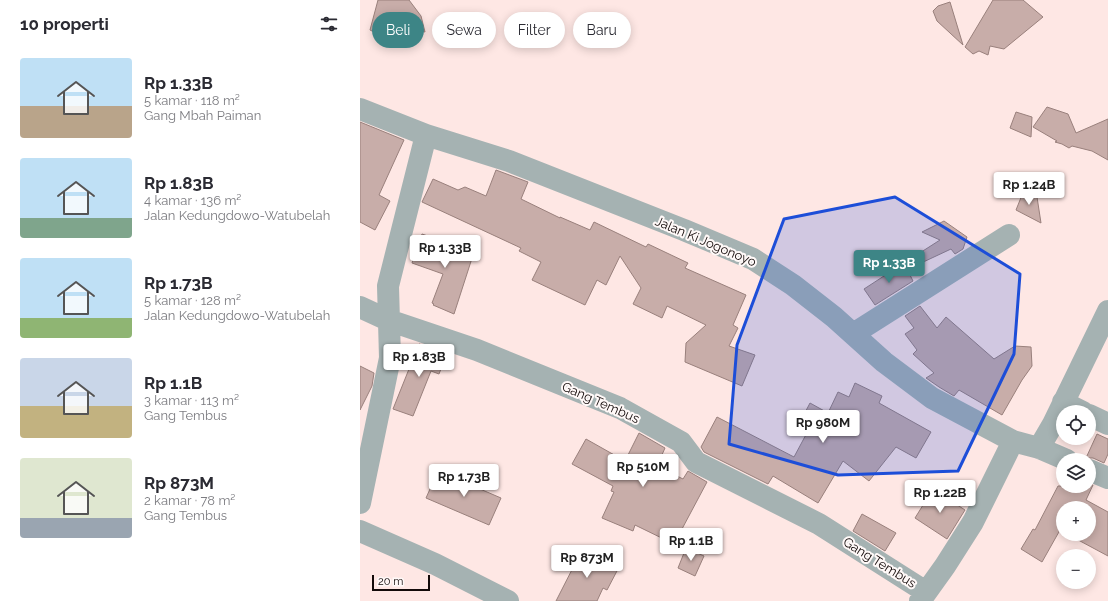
<!DOCTYPE html>
<html lang="id">
<meta charset="utf-8">
<style>
body{margin:0;font-family:Raleway,sans-serif;background:#f2f2f3;color:#2b2b33;height:100vh;display:flex;flex-direction:column;font-size:15px;white-space:nowrap}
*{box-sizing:border-box;margin:0}
p{font-size:13px;color:#7c7c81}
.icon{flex:none;width:22px;height:22px;fill:none;stroke:currentColor;stroke-width:2;stroke-linecap:round;stroke-linejoin:round}
.map{position:relative;flex:1;overflow:hidden}
.sheet{display:flex;flex-direction:column;background:#fff;width:360px}
.sheet>*{flex:none}
.top-card{position:absolute;left:12px;top:12px;width:380px;height:36px;display:flex;gap:8px}
.buttons{position:absolute;left:696px;top:405px;display:grid;gap:8px}
.buttons a{display:grid;place-items:center;width:40px;height:40px;border-radius:50%;background:#fff;box-shadow:0 2px 10px #0003;font-size:20px}
.scale{position:absolute;left:12px;bottom:10px;width:58px;box-sizing:border-box;padding-left:4px;border:2px solid #130a09;border-top:0;font-size:11px;line-height:14px;white-space:nowrap;color:#130a09;-webkit-text-stroke:3px #fff9f8;paint-order:stroke}
.price{position:absolute;translate:-50% -34px;padding:0 9px;border-radius:4px;background:#fff;color:#222;font-size:13px;line-height:26px;filter:drop-shadow(0 1px 2px #0008)}
.price::after{content:'';position:absolute;left:50%;top:24px;width:12px;height:9px;margin-left:-6px;background:inherit;clip-path:polygon(0 0,100% 0,50% 100%)}
.price.active{background:#3d8586;color:#fff}
ul{padding:0;list-style:none}
li{display:flex;align-items:center;gap:12px;height:100px;padding:0 20px}
li span{display:grid;place-items:center;flex:none;width:112px;height:80px;border-radius:4px;color:#555}
li>.icon{margin-inline-start:auto}
span .icon{width:48px;height:48px;fill:#fffc;stroke-width:1}
li b{font-size:17px}
h2{display:flex;justify-content:space-between;align-items:center;height:48px;padding:0 20px;font-size:17px}
.tag{padding:0 14px;border-radius:18px;background:#fff;box-shadow:0 2px 10px #0003;font-size:14px;line-height:36px}
.tag.active{background:#3d8586;color:#fff}
main{display:flex;flex:1;min-height:0}
.map>svg:first-child{display:block}
.building{fill:#c8ada9;stroke:#99807c}
.lines{fill:none;stroke-linecap:round;stroke-linejoin:round}
.minor{stroke:#a5b2b2;stroke-width:22}
.marked{fill:#1d4ed8;fill-opacity:0.2;stroke:#1d4ed8;stroke-width:3;stroke-linejoin:round}
.labels{text-anchor:middle;stroke-width:4;stroke-linejoin:round;paint-order:stroke}
.street-label{font-size:13px;fill:#130a09;stroke:#fff9f8}
</style>
<main>
<section class="sheet">
<h2>10 properti<svg class="icon" aria-label="filters" viewBox="0 0 24 24"><path d="M4 7h16M4 17h16"/><circle cx="9" cy="7" r="2"/><circle cx="15" cy="17" r="2"/></svg></h2>
<ul>
<li><span style="background:linear-gradient(#bfe0f5 60%,#b9a48a 0)"><svg class="icon" aria-label="home" viewBox="0 0 24 24"><path d="M3 11l9-7 9 7M6 9v11h12V9"/></svg></span><div><b>Rp 1.33B</b><p>5 kamar · 118 m²</p><p>Gang Mbah Paiman</p></div></li>
<li><span style="background:linear-gradient(#bfe0f5 75%,#7fa58c 0)"><svg class="icon" aria-label="home" viewBox="0 0 24 24"><path d="M3 11l9-7 9 7M6 9v11h12V9"/></svg></span><div><b>Rp 1.83B</b><p>4 kamar · 136 m²</p><p>Jalan Kedungdowo-Watubelah</p></div></li>
<li><span style="background:linear-gradient(#bfe0f5 75%,#8fb573 0)"><svg class="icon" aria-label="home" viewBox="0 0 24 24"><path d="M3 11l9-7 9 7M6 9v11h12V9"/></svg></span><div><b>Rp 1.73B</b><p>5 kamar · 128 m²</p><p>Jalan Kedungdowo-Watubelah</p></div></li>
<li><span style="background:linear-gradient(#c9d6e8 60%,#c2b280 0)"><svg class="icon" aria-label="home" viewBox="0 0 24 24"><path d="M3 11l9-7 9 7M6 9v11h12V9"/></svg></span><div><b>Rp 1.1B</b><p>3 kamar · 113 m²</p><p>Gang Tembus</p></div></li>
<li><span style="background:linear-gradient(#dfe7d0 75%,#9aa5b1 0)"><svg class="icon" aria-label="home" viewBox="0 0 24 24"><path d="M3 11l9-7 9 7M6 9v11h12V9"/></svg></span><div><b>Rp 873M</b><p>2 kamar · 78 m²</p><p>Gang Tembus</p></div></li>
</ul>
</section>
<div class="map">
<svg width="748" height="601" viewBox="0 0 748 601">
<rect width="100%" height="100%" fill="#fee7e4"/>
<path class="building" d="M18,0h31l12,16 4,16 -32,-6 -9,11 -14,-7z
M633,0h30l20,17 -39,32 -14,-3 -2,9 -9,-4 -6,3 -8,-7z
M590,2l13,43 -26,-24 -4,-10 5,-5z
M687,107l21,7 8,19 32,-14v41l-16,-9 -20,-5 -3,2 -7,-4 -7,-2 2,-1 -24,-14z
M656,112l16,5 -1,20 -21,-9z
M0,122l44,18 -25,55 11,6 -15,29 -15,-8z
M136,170l32,12 -7,17 39,19v-1l30,13 4,-8 52,25 2,-3 40,19 -3,5 61,27 -13,30 5,3 -9,18 26,9 -13,31 -57,-24 1,-19 20,-18 -39,-19 -5,12 -29,-14 8,-16 -21,-32 -14,29 -9,-5 -12,25 -53,-25 9,-18 -22,-11 2,-3 -99,-46 11,-23 25,11 7,-3 21,9z
M664,190l13,7 4,26 -25,-13z
M584,221l23,16 -4,12 -8,5 -4,-5 -32,15 -4,-8 25,-16 -18,-8z
M62,234l52,18 -20,62 -21,-9 1,-1 -2,-1 11,-29 -31,-11z
M544,263l9,18 -38,24 -11,-16z
M560,306l17,22 9,-11 48,42 21,-13 16,1 1,19 -10,14 -20,35 -43,-25 -5,6 -15,-9 -13,-9 8,-5 -21,-19 4,-4 -12,-16 9,-6 -9,-12z
M59,344l28,9 -8,21 -8,-3 -18,45 -20,-7z
M0,366l14,7 -2,13 -12,24z
M495,383l27,13 -3,7 52,29 -15,26 -20,-11 -27,34 -26,-20 -25,42 -45,-27 -5,8 -64,-32 -3,-5 16,-30 77,40 15,-28 -10,-5 11,-21 18,10 10,-21 11,5z
M279,433l26,15 -8,18 26,13 5,-8 19,11 -33,62 -39,-19 -2,6 -31,-13 12,-26 -3,-1 2,-5 -41,-22 14,-25 39,22z
M737,434l11,5v15l-4,9 -11,-5h-7z
M78,471l63,27 -12,27 -63,-27z
M729,484l4,1 -7,15 22,12v44l-41,-22h22v-26h-26v24l-3,-2 -18,32 -21,-13 12,-20 2,1 23,-44h31z
M573,489l32,21 -18,29 -32,-21z
M502,514l34,19 -11,18 -32,-20z
M326,548l18,8 -9,20 -17,-8z
M222,550l36,19 -11,21 -4,-2 -6,13h-41z"/>
<g class="lines">
<path class="minor" d="M0,109l66,26 83,26 175,69 69,29 40,26 41,32 50,45 48,36 81,43 26,7 28,12
M0,307l28,13 89,30 143,58 61,34 15,20 123,62 107,68
M493,334l156,-99
M703,402l20,10
M729,415l19,9
M679,448l14,-24 55,-113
M729,470l19,8
M0,503l30,-145 -2,-72 38,-151
M0,531l75,33 73,37
M560,601l25,-35 28,-44 40,-81"/>
</g>
<path class="marked" d="M535,197l125,77 -6,80 -56,117 -120,4 -109,-31 8,-99 47,-126z"/>
<g class="labels">
<g class="street-label">
<text transform="translate(346 241) rotate(23)" y="5">Jalan Ki Jogonoyo</text>
<text transform="translate(241 402) rotate(24)" y="5">Gang Tembus</text>
<text transform="translate(520 562) rotate(32)" y="5">Gang Tembus</text>
</g>
</g>
</svg>
<div class="buttons">
<a><svg class="icon" aria-label="locate" viewBox="0 0 24 24"><circle cx="12" cy="12" r="6"/><path d="M12 2v4M12 18v4M2 12h4M18 12h4"/></svg></a>
<a><svg class="icon" aria-label="layers" viewBox="0 0 24 24"><path d="M12 4l9 5-9 5-9-5zM3 14l9 5 9-5"/></svg></a>
<a>+</a>
<a>−</a>
</div>
<div class="scale">20 m</div>
<b class="price" style="left:669px;top:206px">Rp 1.24B</b>
<b class="price" style="left:85px;top:269px">Rp 1.33B</b>
<b class="price active" style="left:529px;top:284px">Rp 1.33B</b>
<b class="price" style="left:59px;top:378px">Rp 1.83B</b>
<b class="price" style="left:463px;top:444px">Rp 980M</b>
<b class="price" style="left:283px;top:488px">Rp 510M</b>
<b class="price" style="left:104px;top:498px">Rp 1.73B</b>
<b class="price" style="left:580px;top:514px">Rp 1.22B</b>
<b class="price" style="left:331px;top:562px">Rp 1.1B</b>
<b class="price" style="left:227px;top:579px">Rp 873M</b>
<div class="top-card">
<a class="tag active">Beli</a>
<a class="tag">Sewa</a>
<a class="tag">Filter</a>
<a class="tag">Baru</a>
</div>
</div>
</main>
